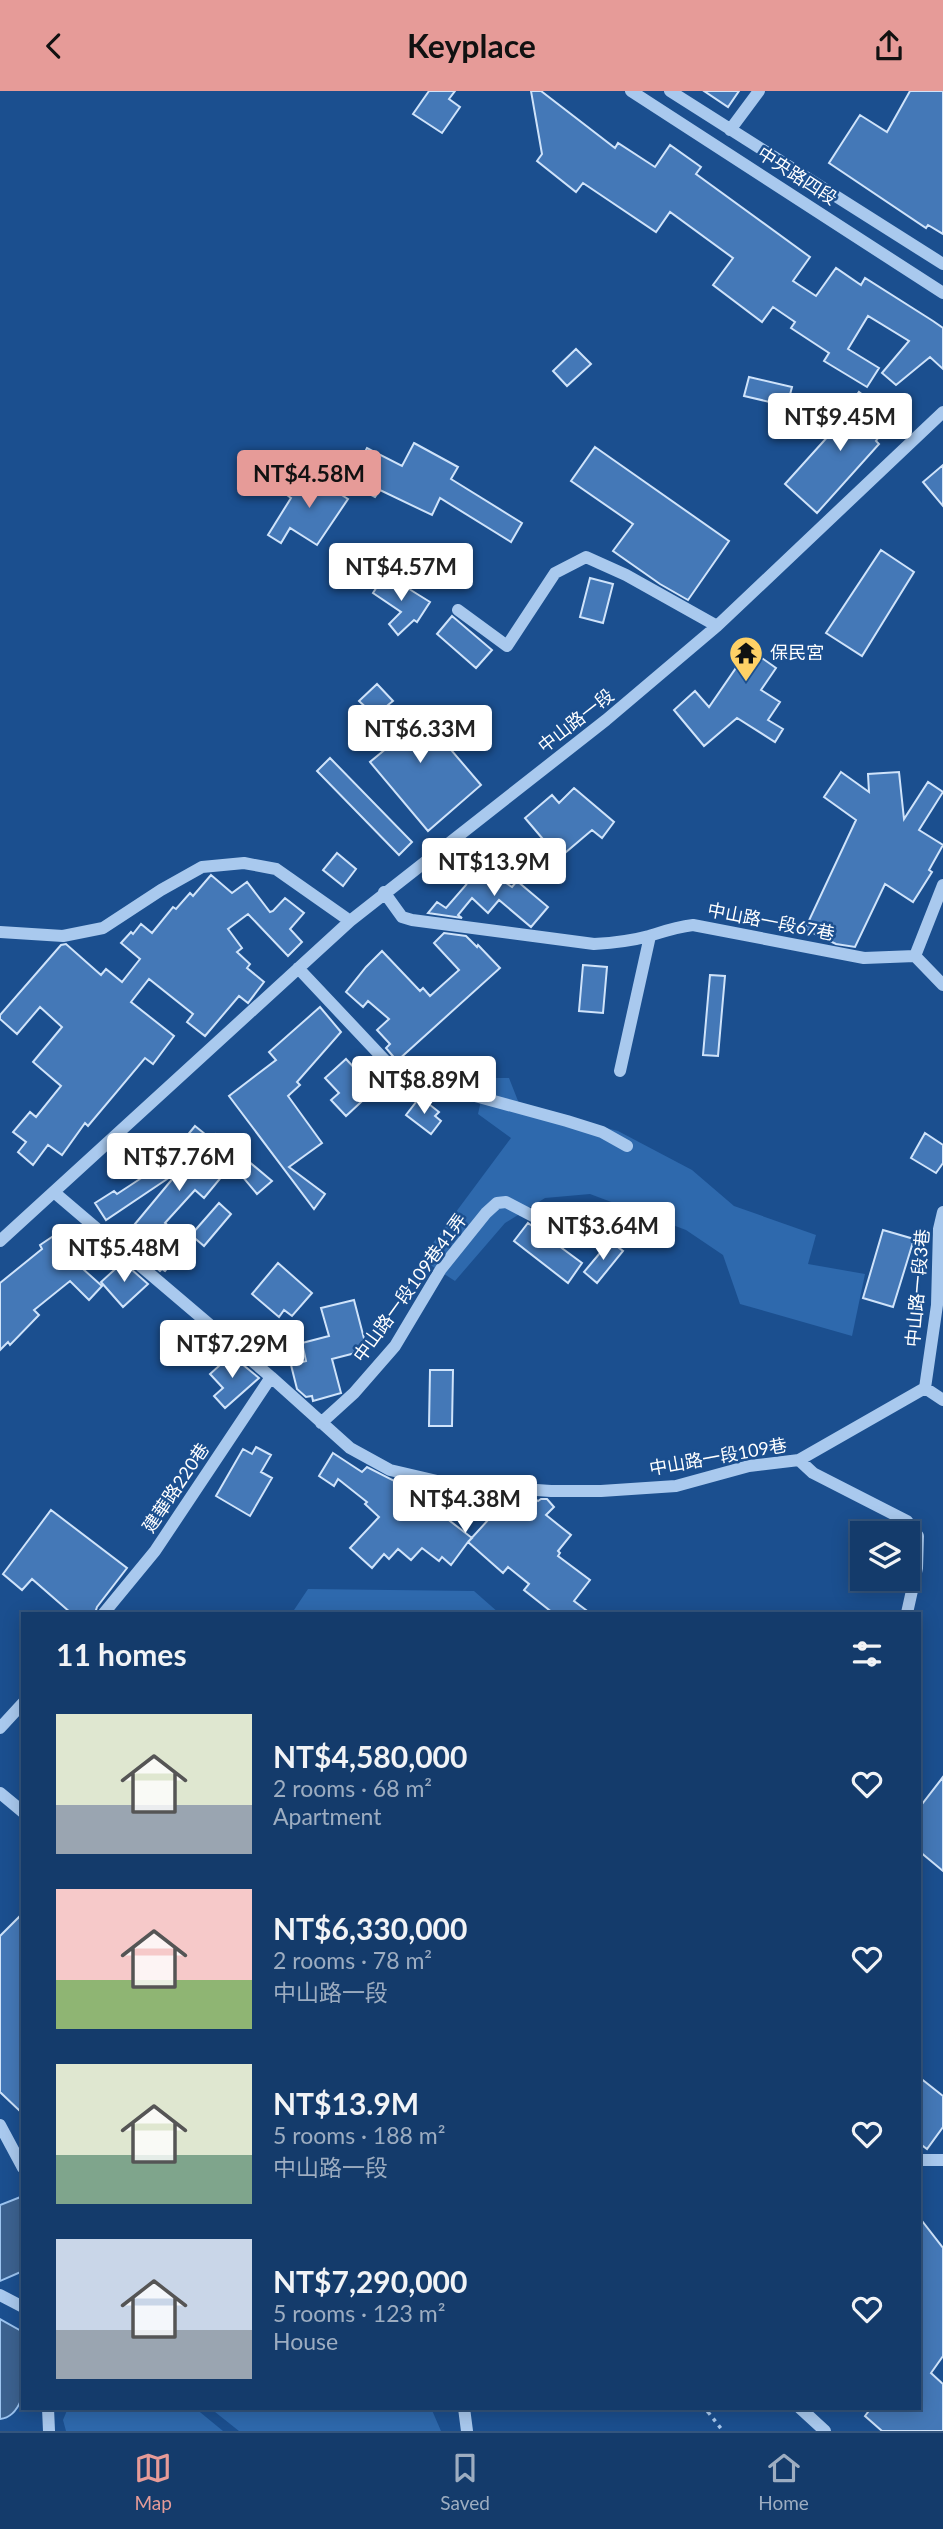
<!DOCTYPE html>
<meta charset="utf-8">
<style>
body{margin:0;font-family:Lato,"Noto Sans TC",sans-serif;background:#1d4271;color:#f1f3f6;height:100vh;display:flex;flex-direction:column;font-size:26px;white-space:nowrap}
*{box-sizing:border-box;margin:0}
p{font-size:23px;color:#9dadc1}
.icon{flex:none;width:38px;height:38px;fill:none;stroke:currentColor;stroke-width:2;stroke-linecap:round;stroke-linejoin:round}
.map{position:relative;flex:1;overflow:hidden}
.sheet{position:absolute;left:21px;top:1521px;width:900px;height:798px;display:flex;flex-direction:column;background:#143b6b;border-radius:0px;box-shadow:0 4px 18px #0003,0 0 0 2px #33557e}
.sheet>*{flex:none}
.controls{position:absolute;left:850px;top:1430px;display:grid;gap:14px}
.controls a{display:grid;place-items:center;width:70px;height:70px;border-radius:0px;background:#143b6b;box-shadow:0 4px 18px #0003,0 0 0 2px #33557e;font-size:35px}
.price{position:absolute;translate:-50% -60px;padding:0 16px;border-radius:7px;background:#fff;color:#222;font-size:23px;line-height:46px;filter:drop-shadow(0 2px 4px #0008)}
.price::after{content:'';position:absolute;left:50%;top:42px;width:21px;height:16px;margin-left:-10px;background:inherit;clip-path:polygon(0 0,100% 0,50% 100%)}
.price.on{background:#e69b98;color:#111}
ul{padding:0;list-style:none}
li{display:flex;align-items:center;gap:21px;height:175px;padding:0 35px}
li span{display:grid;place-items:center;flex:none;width:196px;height:140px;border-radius:0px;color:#555}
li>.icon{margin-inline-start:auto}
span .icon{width:84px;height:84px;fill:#fffc;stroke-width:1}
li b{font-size:30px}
h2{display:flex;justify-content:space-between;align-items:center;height:84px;padding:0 35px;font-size:30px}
header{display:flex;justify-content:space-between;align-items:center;height:91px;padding:0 35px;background:#e69b98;color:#111;font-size:32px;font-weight:700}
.tabs{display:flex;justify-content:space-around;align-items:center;height:98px;border-top:2px solid #33557e;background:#143b6b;font-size:19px;color:#9dadc1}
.tabs a{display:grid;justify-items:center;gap:4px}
.tabs .on{color:#e69b98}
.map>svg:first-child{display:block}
.green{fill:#2e69ad}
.water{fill:#3c6290;stroke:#9cc4f0;stroke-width:2}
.building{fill:#4478b7;stroke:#cfe3fa;stroke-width:2}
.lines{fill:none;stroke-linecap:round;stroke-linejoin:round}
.path{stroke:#a9c9ee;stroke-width:3.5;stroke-dasharray:3.5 5;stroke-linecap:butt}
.minor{stroke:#a9c9ee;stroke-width:12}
.labels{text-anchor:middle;stroke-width:5;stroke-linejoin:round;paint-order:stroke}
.street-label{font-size:18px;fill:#fff;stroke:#1b4f8f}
.poi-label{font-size:18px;fill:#fff;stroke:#1b4f8f;text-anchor:start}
</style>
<header><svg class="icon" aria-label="back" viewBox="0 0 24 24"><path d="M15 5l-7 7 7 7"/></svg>Keyplace<svg class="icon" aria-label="share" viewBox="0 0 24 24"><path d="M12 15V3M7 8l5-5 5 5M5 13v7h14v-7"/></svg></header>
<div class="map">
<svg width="943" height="2340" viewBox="0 0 943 2340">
<rect width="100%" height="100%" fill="#1b4f8f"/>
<path class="green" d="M486,987h23l11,28 98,25 74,39 42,36 82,29 -8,29 57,10 -13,62 -112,-32 -17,-49 -37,-25 -96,-36 -45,4 -40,25 -50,58 -34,-22 90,-121 -33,-24z
M308,1498l166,2 25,22h-207z
M68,2317h127l28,23h-157l-3,-11z
M210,2317h221l10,23h-202z"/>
<path class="water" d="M23,2105v75l-23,10v-76z
M0,2228l23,13 -2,68c-4,10 -10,18 -21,19z"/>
<path class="building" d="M429,0h26l-6,8 11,8 -18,26 -29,-19z
M531,0h10l74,57 3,-5 37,24 15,-22 31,22 -5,7 114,83 -17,24 23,15 20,-28 25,17 4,-7 68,43 10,7v41l-13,-12 -34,28 -14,-12 27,-32 -41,-25 -20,33 31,19 -12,19 -43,-26 5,-8 -38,-25 4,-6 -22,-15 -11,15 -49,-37 20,-27 -63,-46 -14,20 -73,-49 -7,9 -39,-31 5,-7z
M704,0h35l-11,16z
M910,0h33v143l-15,-9 -2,3 -97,-65 31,-48 27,17z
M576,258l15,15 -24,22 -14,-15z
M749,286l43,10 -5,19 -43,-10z
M859,301l34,25 -17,24 3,3 -62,69 -32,-29 64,-71 -4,-2z
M414,352l44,24 -7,12 71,44 -11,19 -71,-44 -8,17 -52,-25 -5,7 -27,-14 19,-35 35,18z
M595,356l134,94 -41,59 -28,-16 -47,-33 20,-27 -62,-43z
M943,374v41l-20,-24z
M302,379l46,29 -31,46 -27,-17 -9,15 -13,-8 23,-37 -4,-3z
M881,459l33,22 -52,84 -36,-23z
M385,483l45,28 -13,20 -3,-2 -16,15 -9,-11 12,-12 -28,-19z
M590,487l23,6 -10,39 -23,-6z
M452,525l40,34 -16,18 -39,-34z
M749,558l27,19 -15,22 19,12 -12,18 15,9 -8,13 -38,-24 -33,28 -30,-36 21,-19 14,16z
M377,593l16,17 -5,4 23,22 12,-10 58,68 -53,46 -58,-69 29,-24 -40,-37z
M330,667l82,84 -13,13 -82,-84z
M841,681l28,20 -1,-18 31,-2 5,47 24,-37 15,10 -24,38 24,15 -14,25 3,2 -19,30 -28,-18 -30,63 -19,-3 -31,-15 51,-109 -32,-23z
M574,697l40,34 -12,16 -10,-8 -33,28 -34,-40 27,-23 7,8z
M337,762l19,16 -13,17 -20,-16z
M479,774l33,22 5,-6 31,26 -17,20 -32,-27 -11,13 -16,-15 -14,17 4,3 -34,-5 9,-11 9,6 20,-23z
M211,784l21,18 15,-11 23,30 3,-1 12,-13 19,15 -14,16 12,13 -14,14 -40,-42 -20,15 14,19 -5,4 13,12 -3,4 17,14 -16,21 -9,-7 -34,40 -18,-14 6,-8 -44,-35 -18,23 43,34 -21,28 -8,-6 -57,68 -3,-3 -23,32 -14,-10 -15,20 -15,-13 8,-10 -13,-10 17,-20 6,5 25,-31 -28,-24 29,-35 -22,-20 -23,27 -17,-15v-4l61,-70 5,-1 35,31 5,-6 16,13 18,-23 -19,-16 10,-11 2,2 8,-10 11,9 21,-26 3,2 14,-16 3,3z
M444,842l22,3 11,11 1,-2 22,23 -103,93 -11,-13 4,-4 -13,-14 12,-11 -21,-18 -5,6 -17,-15 20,-25 16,-16 38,40 3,-3 7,8 29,-26 -25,-27z
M583,874l24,2 -4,46 -24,-2z
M710,884l15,1 -7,80 -15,-1z
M320,916l21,25 -44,50 3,3 -12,11 34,47 -33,24 36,27 -11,15 -85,-113 47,-36 -7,-8z
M346,968l13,14 14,-13 15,17 -42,39 -15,-16 8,-7 -14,-15z
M420,1006l19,15 -4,4 6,5 -10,13 -25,-19z
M195,1035l16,13 5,-5 56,47 -15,13 -25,-30 -28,34 -9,-8 -30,33 24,20 -24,28 -3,-2 -2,2 -24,-21 2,-2 -13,-12 54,-65 -73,49 -11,-17 19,-12 3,3 35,-23 3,4z
M925,1042l18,12v18l-7,10 -25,-15z
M219,1112l12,11 -27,32 -13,-11z
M528,1132l54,40 -14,20 -54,-42z
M73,1138l20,18 -20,13 29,26 -13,14 -19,-19 -36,29 5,5 -29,30 -2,-3 -8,8v-67l42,-34 -2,-4 15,-10 5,8z
M883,1139l31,9 -21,68 -30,-9z
M610,1150l13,10 -26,32 -13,-11z
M123,1171l25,22 -25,23 -22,-25z
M278,1172l34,30 -20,23 -8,-6 -5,7 -27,-23z
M354,1209l13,50 -35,9 9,34 -28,8 -1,-5 -6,1 -9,-8 -6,-24 15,-4 -4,-18 27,-7 -8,-28z
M231,1264l28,23 -34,30 -11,-12 9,-8 -13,-14z
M430,1279h23l-1,56h-23z
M256,1356l15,8 -10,17 11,6 -22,38 -34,-20 27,-47 9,5z
M333,1362l29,19 5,-5 33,17 4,-2 27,19 -3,3 44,34 -4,4 41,-45 9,3 3,-2 14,1 3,2 3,-2h6l7,8 -8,8 25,20 -13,16 2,2 -2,3 32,24 -16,21 16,12h-37l-29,-23 5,-6 -21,-17 -5,6 -35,-31 -17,23 -9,-8 -3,4 -17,-13 -11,12 -13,-11 -9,10 -5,-5 -12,14 -22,-20 29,-31 -14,-13 2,-2 -29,-23 -4,7 -15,-10z
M51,1419l76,58 -30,39 -2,6h-24l-39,-34 -10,11 -19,-16z
M943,1686v94l-24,-20v-43z
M23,1822v201l-23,-22v-156z
M919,1986l24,19v31l-16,22 -8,-6z
M919,2126l24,31v108l-12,17 12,11v47h-61l-17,-15 6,-8h48z"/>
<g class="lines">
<path class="path" d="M699,2317l9,4 11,-4
M708,2321l15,19"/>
<path class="minor" d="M631,0l312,202
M670,0l273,173
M730,39l29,-39
M458,519l49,36 48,-73 31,-16 40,18 91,51
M384,801l18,25 10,3 182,24c18,-1 37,-3 55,-8 16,-5 27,-9 44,-11l171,33 51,-2
M0,841l63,4 40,-8 58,-38 41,-23 42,-4 32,6 74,52
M915,865l28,-71
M915,865l28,29
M298,877l97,103 11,6 161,44 35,11 25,14
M620,980l30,-135
M55,1102l216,184 79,71 40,22 60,14 101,7h50l75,-5 73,-20 50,-6 126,-72
M0,1150l350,-320 256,-201 111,-94 226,-214
M925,1297l12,-83 2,-76 4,-17
M925,1297l18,12
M321,1332l33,-30 41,-47 46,-77 45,-56 11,-10 9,-1 67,35
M799,1369l14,13 94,48 11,15 -1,32 -10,45
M104,1522l51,-62 116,-174
M0,1637l23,-25
M0,1702l23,19
M0,2034l23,43
M919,2069h24
M0,2204l23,12
M48,2317l1,23
M464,2317l3,23
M800,2317l25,23"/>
</g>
<defs>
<g id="temple-pin" transform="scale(1.75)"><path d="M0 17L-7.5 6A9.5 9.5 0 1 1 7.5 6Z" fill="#ffd166" stroke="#1b4f8f"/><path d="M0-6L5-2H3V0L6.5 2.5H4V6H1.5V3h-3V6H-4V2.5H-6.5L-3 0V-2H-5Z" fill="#111"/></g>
</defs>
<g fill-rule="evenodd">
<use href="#temple-pin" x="746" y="562"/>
</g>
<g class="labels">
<g class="street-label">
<text transform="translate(797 85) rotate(33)" y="6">中央路四段</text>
<text transform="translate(576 630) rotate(-38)" y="6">中山路一段</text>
<text transform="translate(771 831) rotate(11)" y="6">中山路一段67巷</text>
<text transform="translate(410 1197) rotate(-54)" y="6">中山路一段109巷41弄</text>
<text transform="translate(918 1197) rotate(-85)" y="6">中山路一段3巷</text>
<text transform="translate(718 1366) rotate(-10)" y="6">中山路一段109巷</text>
<text transform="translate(176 1397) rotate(-56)" y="6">建華路220巷</text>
</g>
<g class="poi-label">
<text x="770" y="568">保民宮</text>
</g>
</g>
</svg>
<div class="controls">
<a><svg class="icon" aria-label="layers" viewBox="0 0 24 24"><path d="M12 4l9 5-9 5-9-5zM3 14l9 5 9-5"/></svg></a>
</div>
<b class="price" style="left:840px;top:362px">NT$9.45M</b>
<b class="price on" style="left:309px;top:419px">NT$4.58M</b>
<b class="price" style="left:401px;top:512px">NT$4.57M</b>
<b class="price" style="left:420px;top:674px">NT$6.33M</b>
<b class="price" style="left:494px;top:807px">NT$13.9M</b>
<b class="price" style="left:424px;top:1025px">NT$8.89M</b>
<b class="price" style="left:179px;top:1102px">NT$7.76M</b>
<b class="price" style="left:603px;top:1171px">NT$3.64M</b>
<b class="price" style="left:124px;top:1193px">NT$5.48M</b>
<b class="price" style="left:232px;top:1289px">NT$7.29M</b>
<b class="price" style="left:465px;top:1444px">NT$4.38M</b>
<section class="sheet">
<h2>11 homes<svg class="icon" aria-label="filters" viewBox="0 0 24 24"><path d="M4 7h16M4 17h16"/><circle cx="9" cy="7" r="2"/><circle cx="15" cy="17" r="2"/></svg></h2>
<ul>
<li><span style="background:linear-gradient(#dfe7d0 65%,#9aa5b1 0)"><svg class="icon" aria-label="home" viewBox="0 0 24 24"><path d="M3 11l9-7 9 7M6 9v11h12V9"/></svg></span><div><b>NT$4,580,000</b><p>2 rooms · 68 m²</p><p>Apartment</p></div><svg class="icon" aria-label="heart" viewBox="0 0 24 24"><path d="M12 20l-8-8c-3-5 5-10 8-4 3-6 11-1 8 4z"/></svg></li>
<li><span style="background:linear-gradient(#f6c9c9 65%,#8fb573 0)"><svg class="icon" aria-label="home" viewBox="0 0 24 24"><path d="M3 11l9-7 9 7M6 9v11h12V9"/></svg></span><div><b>NT$6,330,000</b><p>2 rooms · 78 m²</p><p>中山路一段</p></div><svg class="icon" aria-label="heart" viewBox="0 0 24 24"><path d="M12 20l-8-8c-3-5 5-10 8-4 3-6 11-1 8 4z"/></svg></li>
<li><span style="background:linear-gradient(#dfe7d0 65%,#7fa58c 0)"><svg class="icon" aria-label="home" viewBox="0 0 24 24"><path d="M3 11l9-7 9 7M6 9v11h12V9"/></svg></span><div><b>NT$13.9M</b><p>5 rooms · 188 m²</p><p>中山路一段</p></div><svg class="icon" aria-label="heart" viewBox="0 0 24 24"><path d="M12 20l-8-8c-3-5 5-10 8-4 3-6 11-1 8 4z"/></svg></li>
<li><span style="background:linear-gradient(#c9d6e8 65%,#9aa5b1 0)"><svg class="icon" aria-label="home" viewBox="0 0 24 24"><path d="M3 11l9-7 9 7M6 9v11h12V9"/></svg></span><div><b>NT$7,290,000</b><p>5 rooms · 123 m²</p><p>House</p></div><svg class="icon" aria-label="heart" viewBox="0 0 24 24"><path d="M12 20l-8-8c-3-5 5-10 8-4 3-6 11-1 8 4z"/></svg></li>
</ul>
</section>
</div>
<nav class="tabs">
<a class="on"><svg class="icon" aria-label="map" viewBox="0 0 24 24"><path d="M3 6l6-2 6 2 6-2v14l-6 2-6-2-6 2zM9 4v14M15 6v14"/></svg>Map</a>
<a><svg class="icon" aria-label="saved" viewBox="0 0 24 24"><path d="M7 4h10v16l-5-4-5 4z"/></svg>Saved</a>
<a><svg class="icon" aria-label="home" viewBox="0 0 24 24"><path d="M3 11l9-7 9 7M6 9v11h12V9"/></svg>Home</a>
</nav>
